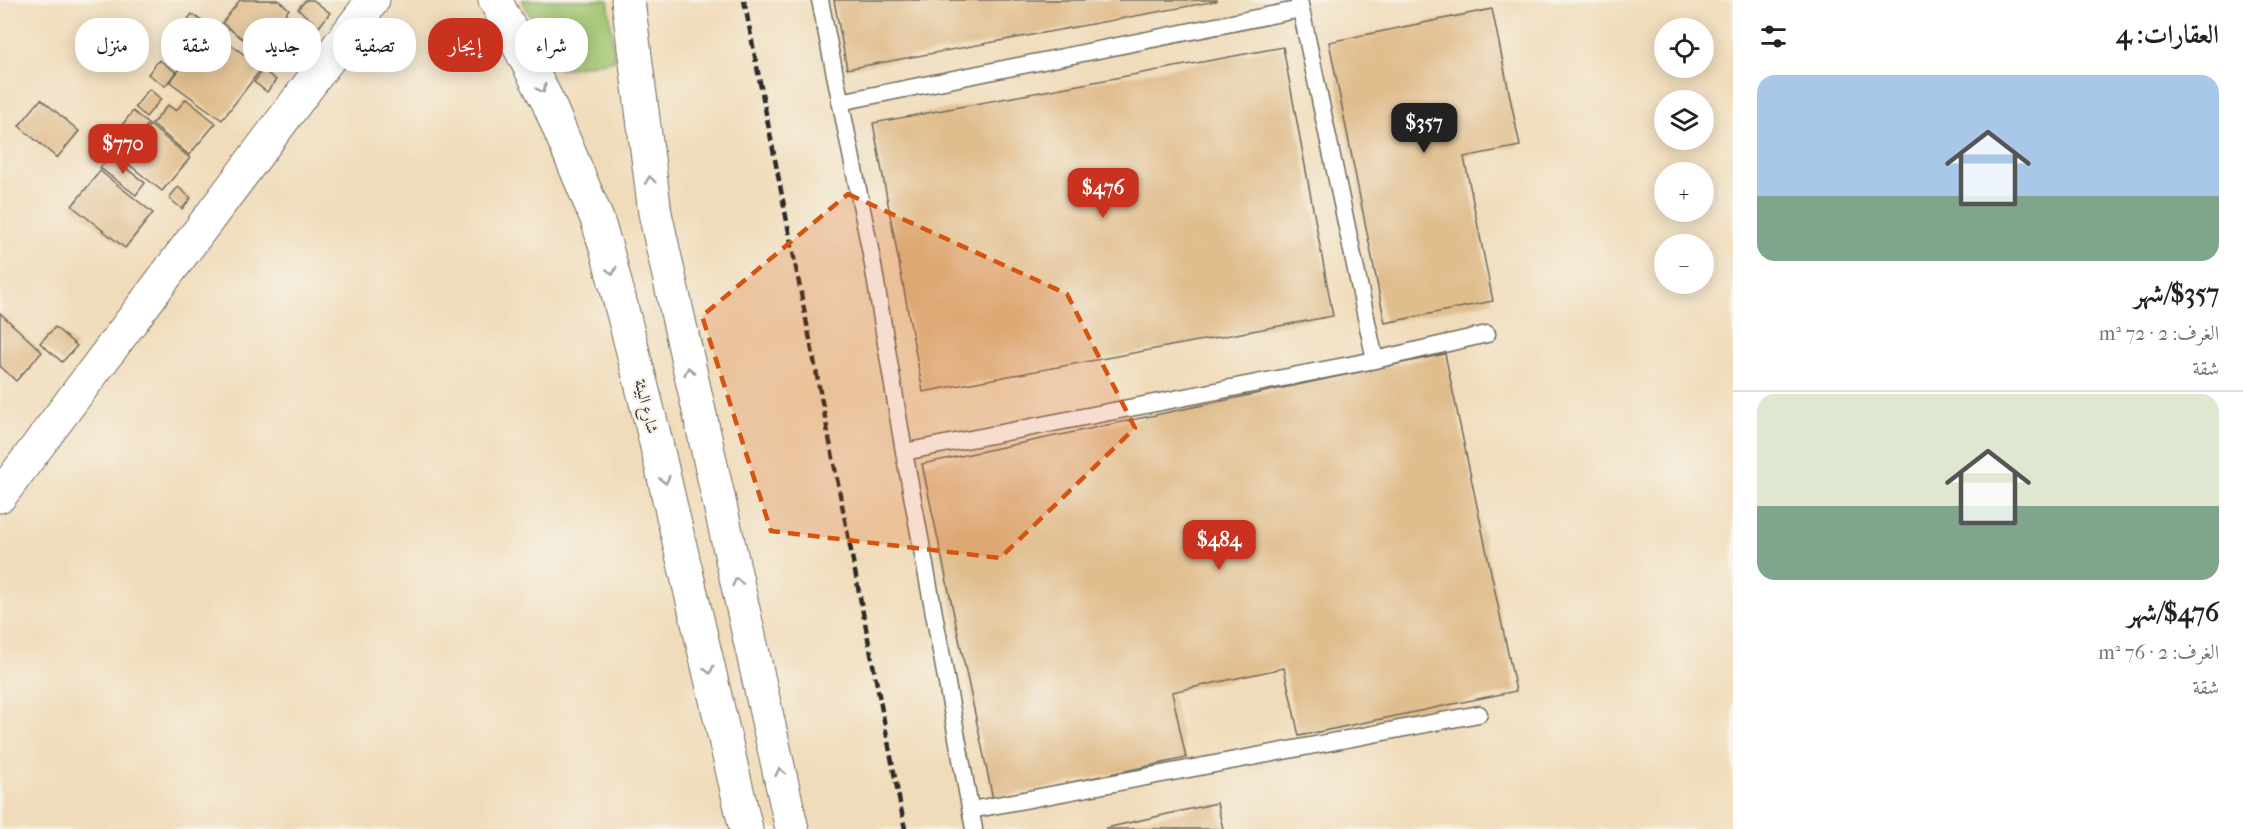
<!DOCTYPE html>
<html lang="ar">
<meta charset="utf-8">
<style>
body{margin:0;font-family:"IM FELL French Canon",Amiri,serif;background:#f2f2f2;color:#222;direction:rtl;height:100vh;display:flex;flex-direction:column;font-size:22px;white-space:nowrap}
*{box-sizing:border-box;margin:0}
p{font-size:20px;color:#767676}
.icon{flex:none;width:33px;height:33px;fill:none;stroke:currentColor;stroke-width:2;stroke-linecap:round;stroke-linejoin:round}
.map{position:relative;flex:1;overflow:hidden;direction:ltr}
.sheet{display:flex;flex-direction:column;background:#fff;width:510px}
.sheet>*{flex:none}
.hud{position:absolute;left:18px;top:18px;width:570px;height:54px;direction:rtl;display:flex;gap:12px}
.tools{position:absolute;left:1654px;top:18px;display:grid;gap:12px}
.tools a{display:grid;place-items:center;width:60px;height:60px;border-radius:50%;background:#fff;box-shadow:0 3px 15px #0003;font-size:30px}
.price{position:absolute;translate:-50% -51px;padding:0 14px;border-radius:12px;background:#c8321e;color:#fff;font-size:20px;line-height:39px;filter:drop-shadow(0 2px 3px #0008)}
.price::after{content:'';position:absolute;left:50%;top:36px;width:18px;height:14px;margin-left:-9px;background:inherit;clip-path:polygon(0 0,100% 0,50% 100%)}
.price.on{background:#222;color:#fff}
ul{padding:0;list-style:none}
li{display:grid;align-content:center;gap:12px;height:318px;padding:0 24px}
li+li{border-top:2px solid #e0e0e0}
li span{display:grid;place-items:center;height:186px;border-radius:18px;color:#555}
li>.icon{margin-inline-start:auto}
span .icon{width:108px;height:108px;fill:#fffc;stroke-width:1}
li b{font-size:26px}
h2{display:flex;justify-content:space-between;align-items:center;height:72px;padding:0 24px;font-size:26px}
.pill{padding:0 21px;border-radius:24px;background:#fff;box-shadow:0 3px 15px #0003;font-size:21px;line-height:54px}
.pill.on{background:#c8321e;color:#fff}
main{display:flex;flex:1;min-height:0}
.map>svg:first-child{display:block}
.green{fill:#9fc46e;stroke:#65784c;stroke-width:1.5}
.building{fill:#e0bd8d}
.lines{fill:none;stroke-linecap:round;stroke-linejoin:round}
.lane-casing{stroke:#70695d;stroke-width:19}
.street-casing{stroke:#70695d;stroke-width:35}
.secondary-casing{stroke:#70695d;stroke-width:35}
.lane{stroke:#fff;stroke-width:16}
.street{stroke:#fff;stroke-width:33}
.secondary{stroke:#fff;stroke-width:33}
.rail{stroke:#2b2b2b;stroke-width:4.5;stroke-dasharray:9 4.5;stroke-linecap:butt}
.oneway{stroke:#a0a0a0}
.marked{fill:#d5540f;fill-opacity:0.2;stroke:#d5540f;stroke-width:4.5;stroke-dasharray:12 8;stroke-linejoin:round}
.labels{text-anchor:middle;stroke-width:5;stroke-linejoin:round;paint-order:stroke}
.street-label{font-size:16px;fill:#2b2b2b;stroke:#f7f3e8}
</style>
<main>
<section class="sheet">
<h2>العقارات: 4<svg class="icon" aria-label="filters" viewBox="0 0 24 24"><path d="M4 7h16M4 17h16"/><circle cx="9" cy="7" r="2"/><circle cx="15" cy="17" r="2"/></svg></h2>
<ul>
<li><span style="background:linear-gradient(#a9c7e8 65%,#7fa58c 0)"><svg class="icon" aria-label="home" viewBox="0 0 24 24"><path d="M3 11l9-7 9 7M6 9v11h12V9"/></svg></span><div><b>$357/شهر</b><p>الغرف: 2 · 72 m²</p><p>شقة</p></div></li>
<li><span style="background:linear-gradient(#dfe7d0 60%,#7fa58c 0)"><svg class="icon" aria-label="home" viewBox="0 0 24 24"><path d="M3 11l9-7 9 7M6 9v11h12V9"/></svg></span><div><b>$476/شهر</b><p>الغرف: 2 · 76 m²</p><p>شقة</p></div></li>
</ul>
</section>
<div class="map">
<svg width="1733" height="829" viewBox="0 0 1733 829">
<rect width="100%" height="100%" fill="#f7f3e8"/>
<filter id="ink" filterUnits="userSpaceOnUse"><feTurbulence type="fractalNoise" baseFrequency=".0167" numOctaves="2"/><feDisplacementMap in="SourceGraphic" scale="12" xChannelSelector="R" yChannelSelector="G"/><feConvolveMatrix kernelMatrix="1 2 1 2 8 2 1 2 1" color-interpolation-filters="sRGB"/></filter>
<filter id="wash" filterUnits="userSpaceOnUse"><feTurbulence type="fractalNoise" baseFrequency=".008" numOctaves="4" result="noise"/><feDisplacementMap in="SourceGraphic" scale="24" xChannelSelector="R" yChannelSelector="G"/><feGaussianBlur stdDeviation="1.35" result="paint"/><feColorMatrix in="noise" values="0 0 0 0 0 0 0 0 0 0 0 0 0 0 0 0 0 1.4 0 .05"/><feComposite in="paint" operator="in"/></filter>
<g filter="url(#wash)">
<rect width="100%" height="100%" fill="#f0dcba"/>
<path class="green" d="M522,0h86l7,60 -55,10z"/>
<g id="blocks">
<path class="building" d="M240,0h38l11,9 -22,27 7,6 -10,13 -42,-32z
M306,0h7l17,13 -11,14 -21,-18z
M834,0h383v1l-370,68z
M1492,9l28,137 -56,11 29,144 -108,22 -56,-281z
M192,14l18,13 -13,17 -18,-13z
M210,29l52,39 -40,52 -52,-38z
M1283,47l50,269 -410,76 -50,-269z
M159,60l17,12 -11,14 -17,-12z
M263,70l13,10 -9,12 -13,-10z
M149,89l12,10 -15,18 -11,-10z
M41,99l38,32 -22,27 -38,-32z
M186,99l30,24 -27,32 -37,-31 16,-19 8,6z
M133,111l15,13 -11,14 -15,-13z
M150,125l40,33 -28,33 -40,-32z
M110,156l35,27 -9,12 -36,-27z
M100,171l53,42 -28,35 -53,-42z
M178,187l13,11 -9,11 -13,-11z
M0,313l42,39 -26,29 -16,-15z
M55,327l22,19 -15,16 -22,-19z
M1445,354l71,337 -217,45 -15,-68 -112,24 14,66 -193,41 -71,-335z
M1217,803l6,26h-116l-1,-1z"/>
</g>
</g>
<g filter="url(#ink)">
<use href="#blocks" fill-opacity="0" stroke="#70695d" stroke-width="1.5"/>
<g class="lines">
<g class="lane-casing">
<path id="lane" d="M820,0l52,259 32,193 70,377
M1299,0l76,360
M840,102l461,-93
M904,452l471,-92 112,-26
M971,810l508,-96"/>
</g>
<g class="street-casing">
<path id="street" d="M0,496l373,-496"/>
</g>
<g class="secondary-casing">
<path id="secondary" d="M495,0l53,102 49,117 10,32 46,179 93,399
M628,0l27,213 137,616"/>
</g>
<use href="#lane" class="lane"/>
<use href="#street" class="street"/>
<use href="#secondary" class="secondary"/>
<path class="rail" d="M744,0l161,829"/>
</g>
<defs><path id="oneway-chevron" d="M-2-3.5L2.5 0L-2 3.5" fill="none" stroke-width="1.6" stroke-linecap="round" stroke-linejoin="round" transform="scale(1.5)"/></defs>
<g class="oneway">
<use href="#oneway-chevron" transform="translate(542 89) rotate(64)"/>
<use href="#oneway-chevron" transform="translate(650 180) rotate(-97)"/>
<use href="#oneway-chevron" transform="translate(612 271) rotate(76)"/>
<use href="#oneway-chevron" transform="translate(689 371) rotate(-103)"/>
<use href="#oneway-chevron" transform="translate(665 480) rotate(77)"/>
<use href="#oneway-chevron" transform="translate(737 582) rotate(-103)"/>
<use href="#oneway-chevron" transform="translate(709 670) rotate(77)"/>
<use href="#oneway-chevron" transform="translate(780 772) rotate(-102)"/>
</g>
</g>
<path class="marked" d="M848,194l219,100 68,134 -135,130 -229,-27 -69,-215z"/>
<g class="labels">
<g class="street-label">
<text transform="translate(647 406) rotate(76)" y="6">شارع البيئة</text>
</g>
</g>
</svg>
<div class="tools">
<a><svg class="icon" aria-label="locate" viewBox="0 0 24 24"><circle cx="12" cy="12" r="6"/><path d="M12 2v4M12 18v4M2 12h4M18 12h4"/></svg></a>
<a><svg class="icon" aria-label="layers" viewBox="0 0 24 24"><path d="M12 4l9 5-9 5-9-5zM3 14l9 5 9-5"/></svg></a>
<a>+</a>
<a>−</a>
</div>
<b class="price on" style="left:1424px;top:154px">$357</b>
<b class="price" style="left:123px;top:175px">$770</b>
<b class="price" style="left:1103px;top:219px">$476</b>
<b class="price" style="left:1219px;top:571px">$484</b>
<div class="hud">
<a class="pill">شراء</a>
<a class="pill on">إيجار</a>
<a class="pill">تصفية</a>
<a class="pill">جديد</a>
<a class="pill">شقة</a>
<a class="pill">منزل</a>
</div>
</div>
</main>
